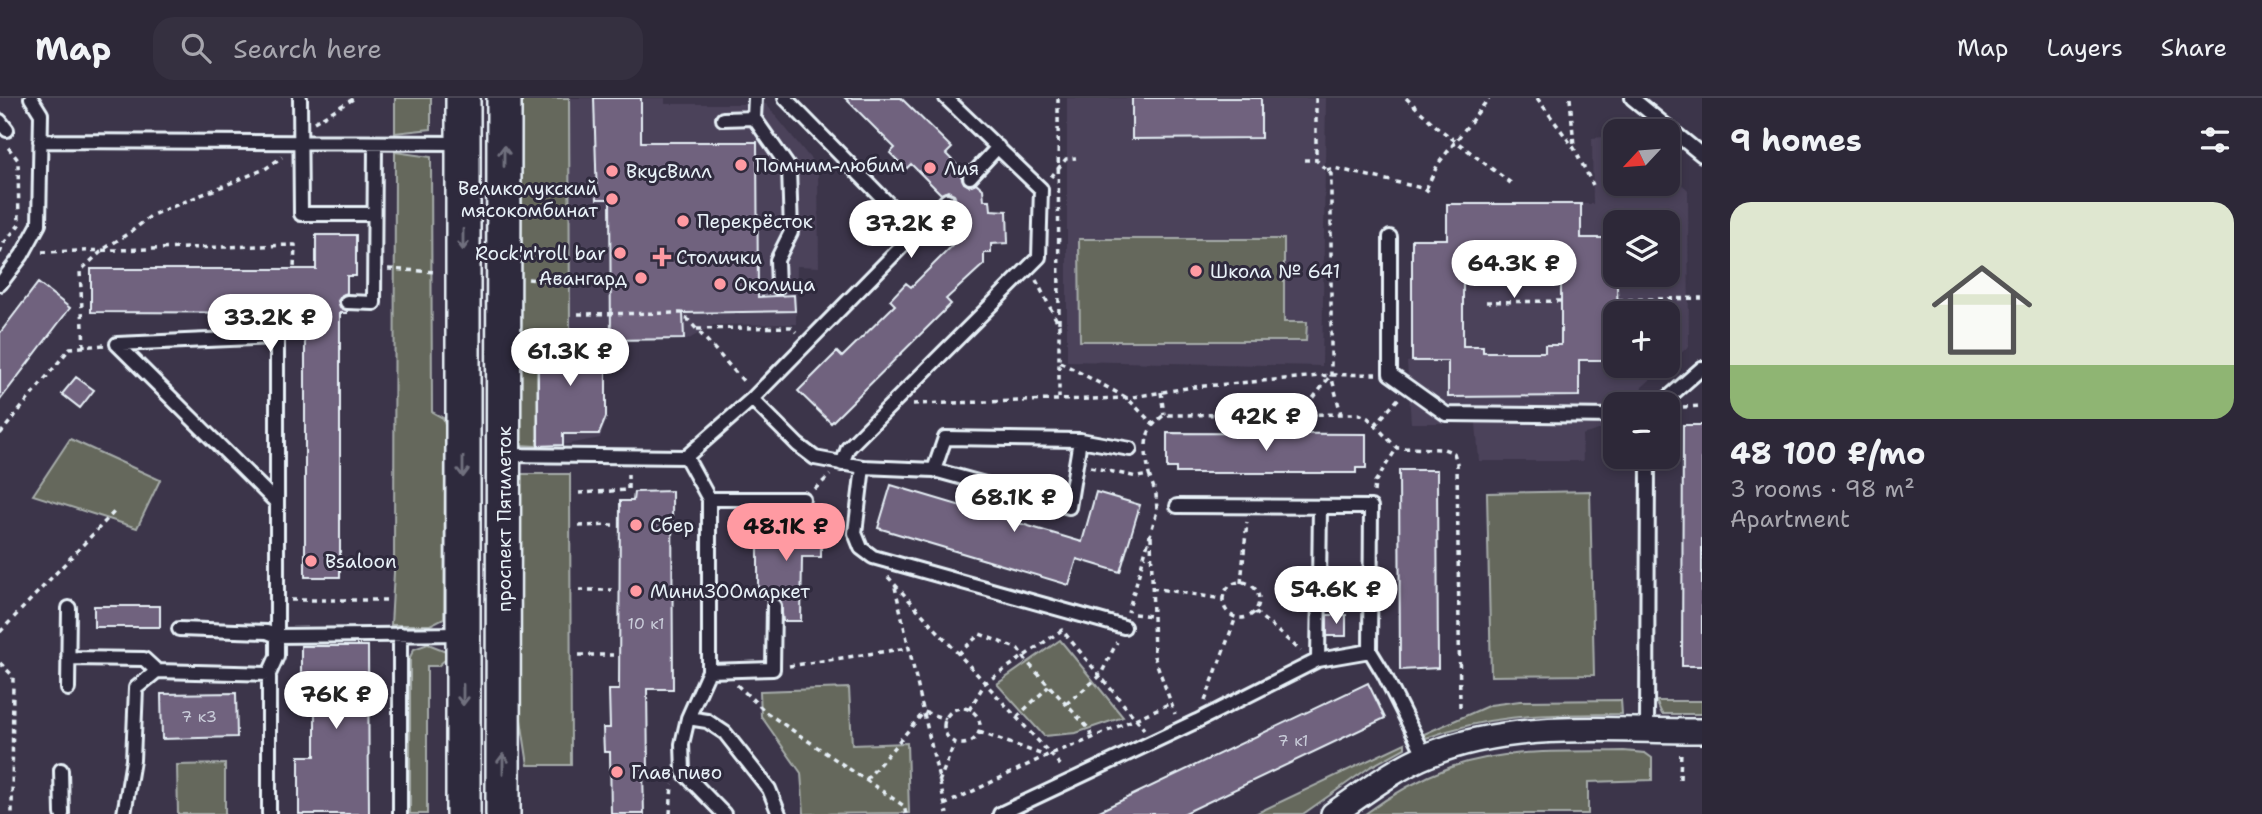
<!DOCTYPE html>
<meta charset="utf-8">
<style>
body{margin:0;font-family:"Shantell Sans",sans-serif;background:#353040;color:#f1f3f6;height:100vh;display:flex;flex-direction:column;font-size:26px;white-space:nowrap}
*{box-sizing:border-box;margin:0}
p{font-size:23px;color:#a7a6ae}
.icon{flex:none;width:38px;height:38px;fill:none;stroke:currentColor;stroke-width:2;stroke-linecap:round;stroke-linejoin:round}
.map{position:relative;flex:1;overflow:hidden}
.panel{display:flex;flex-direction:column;background:#2d2838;width:560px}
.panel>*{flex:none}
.needle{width:46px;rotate:244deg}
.tools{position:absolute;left:1603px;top:21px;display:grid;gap:14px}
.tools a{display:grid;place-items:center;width:77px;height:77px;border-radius:14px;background:#2d2838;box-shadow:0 4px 10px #0003,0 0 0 2px #484453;font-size:35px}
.price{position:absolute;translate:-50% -60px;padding:0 16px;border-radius:24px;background:#fff;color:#222;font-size:23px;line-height:46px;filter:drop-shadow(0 2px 4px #0008)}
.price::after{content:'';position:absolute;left:50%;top:42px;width:21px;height:16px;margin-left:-10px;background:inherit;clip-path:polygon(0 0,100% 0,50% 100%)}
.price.current{background:#ff9aa2;color:#111}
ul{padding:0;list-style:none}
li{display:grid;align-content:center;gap:14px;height:371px;padding:0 28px}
li span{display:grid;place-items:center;height:217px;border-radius:21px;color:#555}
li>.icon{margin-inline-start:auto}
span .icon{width:126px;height:126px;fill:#fffc;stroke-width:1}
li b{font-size:30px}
h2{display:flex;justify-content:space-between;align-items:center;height:84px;padding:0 28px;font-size:30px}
header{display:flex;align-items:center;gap:42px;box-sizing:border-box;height:98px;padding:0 35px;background:#2d2838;border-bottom:2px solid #484453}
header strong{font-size:33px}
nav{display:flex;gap:38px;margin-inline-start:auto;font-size:24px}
.search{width:490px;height:63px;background:#353040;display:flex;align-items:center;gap:18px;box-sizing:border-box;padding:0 24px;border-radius:21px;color:#a7a6ae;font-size:26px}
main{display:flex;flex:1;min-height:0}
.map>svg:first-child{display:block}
.built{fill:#4b425a;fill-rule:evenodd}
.green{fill:#65685b;stroke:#a6acaa;stroke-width:2}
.building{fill:#6f627e;stroke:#e8f1f8;stroke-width:2;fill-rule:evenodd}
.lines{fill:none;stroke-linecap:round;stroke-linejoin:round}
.lane-casing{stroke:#e8f1f8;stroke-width:18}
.street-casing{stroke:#e8f1f8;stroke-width:28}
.secondary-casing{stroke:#e8f1f8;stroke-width:38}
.path{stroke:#e8f1f8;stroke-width:3.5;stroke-dasharray:5 5;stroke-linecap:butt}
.lane{stroke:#2f2a3d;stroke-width:12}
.street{stroke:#2f2a3d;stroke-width:23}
.secondary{stroke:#2f2a3d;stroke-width:33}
.oneway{stroke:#70707e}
.poi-dot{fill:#ff9aa2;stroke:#2f2a3d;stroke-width:2.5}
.labels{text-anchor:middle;stroke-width:6;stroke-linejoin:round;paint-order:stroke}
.number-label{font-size:16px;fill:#cacdda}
.poi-label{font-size:19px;fill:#e8f1f8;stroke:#2f2a3d;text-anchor:start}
.street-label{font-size:19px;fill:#e8f1f8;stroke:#2f2a3d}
</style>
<header>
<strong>Map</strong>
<div class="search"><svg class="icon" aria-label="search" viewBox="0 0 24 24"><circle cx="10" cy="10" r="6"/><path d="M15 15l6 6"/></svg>Search here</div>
<nav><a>Map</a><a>Layers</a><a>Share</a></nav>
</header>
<main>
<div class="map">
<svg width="1702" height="716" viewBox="0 0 1702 716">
<rect width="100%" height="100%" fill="#3c354a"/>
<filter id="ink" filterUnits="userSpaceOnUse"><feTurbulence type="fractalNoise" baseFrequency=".0143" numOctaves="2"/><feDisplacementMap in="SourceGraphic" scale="14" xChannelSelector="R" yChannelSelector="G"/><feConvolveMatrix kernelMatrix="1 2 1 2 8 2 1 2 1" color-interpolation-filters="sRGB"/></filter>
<g filter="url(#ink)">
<path class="built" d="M558,0h107v6h101l52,64 1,99 -22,-1 -1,58 -82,1 -27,15h-80v78l-7,20 -37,7 -25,1v-112h24z
M1067,0h259l-4,268 -255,-5z
M1615,38v48h53v-13l20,19 1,156 -21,18v-51h-53v53h51l-24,21 -1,7h-11l-1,6 -4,4h-10v21l-33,10 1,26h-104l-3,-38h-65l-4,-61 5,-1v-122h35v-35h146l-1,-66zM1615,124h53v53h-53z"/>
<path class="green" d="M395,0h36v31l-36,4z
M520,0h49l1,235h-33v113l-17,-1z
M395,54l36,5 1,255 11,6 2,7 -1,193 -14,7h-39l3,-53z
M1079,141h205v83h23l-1,19h-226z
M70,341l90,41 -23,48 -104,-33z
M521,376h49l1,291h-43l-8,-52z
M1590,393l4,184 -103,1 -4,-183z
M1060,542l63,77 -47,16 -32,3 -47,-52z
M428,546l18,7v8l-8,7h-11v148h-17v-157l4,-8z
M849,590l3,57 55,-2 2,70 -105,1 -3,-41 -40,-57 -1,-25z
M1621,602l1,14c-74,1 -125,-2 -196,24l-2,-4 66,-29 30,-4z
M1656,603h46v13h-40z
M1405,645v5l-35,19 -67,47h-48z
M1624,653l21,2 7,5v22l-64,2v32h-223c26,-19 56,-36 86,-47 54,-19 117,-15 173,-16z
M225,666v50h-47l-1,-49z"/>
<path class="building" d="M594,0h47v44h116l1,155 36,-2 1,16 -112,2 1,26 -73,1 -1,-141h-13z
M845,0h56l51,50 -6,6 17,17 -2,5 3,7 5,3 7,-3 7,6 1,11h6l1,10 16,1 1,32 -17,1v9h-7v11l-38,35 5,5 -120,119 -33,-32 39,-39 5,5 53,-52 -5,-5 16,-17 5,4 60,-60 -18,-20 3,-6 -2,-7 -6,-3 -7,3 -30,-30 -5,5 -16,-16 5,-5z
M1132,0h129v40l-129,1z
M1447,106h134v34h34l3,75h-3v47h-36v36l-131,1v-36h-36v-122h35zM1483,151h61v8h17v88h-16v7h-62v-6h-20v-89h20z
M316,137h40v41h-9v17l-5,2 -4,6 2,6 7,4v2h-7v264h-35v-264l-214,-1v-43h225z
M38,185l32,25 -70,92v-67z
M538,236h24v5h44v78l-7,17h-36v11l-25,1z
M76,279l18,13 -14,18 -18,-14z
M1683,327h19v241h-20z
M1167,335l199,1v34h-10v5h-180v-5h-9z
M1399,372h38l1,198 -38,2z
M891,387l191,57 14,-50 44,13 -20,67 -43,-13 -8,26 -191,-57z
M672,393l1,198h-26l1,81h-5l1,44h-33l-1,-62h-6l-1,-24h7l-1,-38h10l1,-189h13l1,-9z
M758,426l63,1v32h-19l-1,64h-18l-3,-23h-22z
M94,508h66v21h-66z
M1327,517h19v21h-19z
M301,548h67l1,168h-70v-58h16v-47l-14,1z
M1368,585l17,35 -202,96h-90z
M236,595l1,44 -75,2 -1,-45z"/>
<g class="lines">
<g class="lane-casing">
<path id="lane" d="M300,0l1,116h73
M755,0l-1,20 35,50 2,64 -14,28 1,27
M1632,0l70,57
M723,21l31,-1
M0,23l7,9
M40,43l423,2
M970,79l28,-30
M916,134l31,-32
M1390,139v137l56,40 169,2
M0,186l22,-29 17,-31 2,-110 -10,-16
M347,204l27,1 1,-160
M117,246l160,-7v299l186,-2
M117,246l160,159
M752,301l46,46 17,13 48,9 71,3 135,37 11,-67 -135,-2 -11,32
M1661,306l41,-36
M1080,342l50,9
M505,357l181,2 66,-58 164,-167 -131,-134
M686,359l23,42v172l-21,47 -6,26 1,28 41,42
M842,366l6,-16 191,-191 2,-68 -95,-91
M863,369l-8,66 6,15 12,9 251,70
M709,401h94
M1177,408l194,1 -1,144
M179,531l88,3 10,4v20l-8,18v140
M68,560l76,1 13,12
M1318,562l2,-153
M709,573l64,-2 1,-63
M68,591l1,-81
M688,620l19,3 18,12 44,56 10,25
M1647,633l1,-274
M61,672l1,44
M124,716l9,-54 3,-72 21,-17 112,3
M400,716v-180
M1000,716l197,-93 121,-61 52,-9 14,23 41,82"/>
</g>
<g class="street-casing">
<path id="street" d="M1333,716c28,-19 64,-47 95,-59 86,-35 183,-24 274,-24"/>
</g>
<g class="secondary-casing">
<path id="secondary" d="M463,716v-716
M503,716l1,-716"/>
</g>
<path class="path" d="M1058,0l1,227
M1316,0v62
M1406,0l31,29 75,57
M1537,0l37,50 19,37
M1570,0l4,48
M314,24l41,-24
M1304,62h12l15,14v201l10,39
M1327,72l7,-2 92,21 4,4
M1051,79l15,-18 10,-1
M1426,91l12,-25 51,-66
M42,154l253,-7 -1,24
M0,155l4,-10 15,-18 -1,-65 -11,-14
M388,171l48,3
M528,181l50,4
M1036,182l23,45v73
M1618,202l84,-2
M1486,204l75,-1
M578,216l104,-1 64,71
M697,231l94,-2 5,5
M290,232l5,-17
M84,249l-4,-76 24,-22 28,-18 20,-16 113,-46 17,-12
M1060,264l67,36 26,26
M1161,294l3,23
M913,306l214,-6 66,-11 138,-12 45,-1
M1683,309l19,-1
M1301,316l30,-39
M1375,327l24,-27
M0,336l70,-86 34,-3
M1146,347c1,-15 7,-21 18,-30l195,-1 9,4 29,30 47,1 10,4 3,10 3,244
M1146,355l3,22
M1090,369l47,10 12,-2 7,19 1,17 -29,101
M815,391l15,-14
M1374,394l1,-10 22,-34
M579,395l49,-3v-18
M814,408l26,17
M579,428l34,-1
M1151,438l3,120 21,58
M888,479l175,191
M1223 502a18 18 0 1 1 36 0a18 18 0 1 1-36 0Z
M1241,485l6,-61
M895,489l52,227
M1152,490l71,11
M579,492h33
M291,502h95
M1255,514l46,39
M1134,516l18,2
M0,534l115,-121
M958,556l22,-20 38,15 10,14 61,66 3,9
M579,557h34
M0,565l13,13 -1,138
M789,568l119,-18
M737,587l30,28 137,93 2,8
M1205,603l31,-84
M1066,606l34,-28 17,-34
M944 628a18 18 0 1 1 36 0a18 18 0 1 1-36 0Z
M969,612l16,-27 77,-53 82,99
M1017,619l32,-31
M979,634l67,24
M1680,681l1,-29
M866,682l58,-68 22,7
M939,684l16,-40
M944,707l106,-51 33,-12 88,-39
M670,716l2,-30"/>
<use href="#lane" class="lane"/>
<use href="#street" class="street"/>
<use href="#secondary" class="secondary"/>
</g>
<defs><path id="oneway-shaft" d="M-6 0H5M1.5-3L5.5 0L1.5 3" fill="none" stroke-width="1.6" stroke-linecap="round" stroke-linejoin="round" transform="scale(1.75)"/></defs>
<g class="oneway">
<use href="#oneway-shaft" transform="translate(504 58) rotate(-90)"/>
<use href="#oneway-shaft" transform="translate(463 142) rotate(90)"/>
<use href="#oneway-shaft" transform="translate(463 369) rotate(90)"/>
<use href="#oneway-shaft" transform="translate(463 597) rotate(90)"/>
<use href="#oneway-shaft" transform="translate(503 666) rotate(-90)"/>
</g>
</g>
<g class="poi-dot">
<circle cx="741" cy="67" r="7"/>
<circle cx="930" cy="70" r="7"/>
<circle cx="612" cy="73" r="7"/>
<circle cx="612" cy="101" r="7"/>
<circle cx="683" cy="123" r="7"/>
<circle cx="620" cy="155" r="7"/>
<path d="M658.5 148.5h7v7h7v7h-7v7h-7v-7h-7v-7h7z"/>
<circle cx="1196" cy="173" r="7"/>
<circle cx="641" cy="180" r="7"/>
<circle cx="720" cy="186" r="7"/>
<circle cx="636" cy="427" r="7"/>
<circle cx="311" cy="463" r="7"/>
<circle cx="636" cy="493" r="7"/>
<circle cx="617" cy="674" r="7"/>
</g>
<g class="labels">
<g class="number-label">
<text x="646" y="531">10 к1</text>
<text x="199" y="624">7 к3</text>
<text x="1293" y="648">7 к1</text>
</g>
<g class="poi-label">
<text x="755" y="74">Помним-любим</text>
<text x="944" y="77">Лия</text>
<text x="626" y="80">ВкусВилл</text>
<text x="598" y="97" text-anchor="end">Великолукский<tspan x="598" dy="22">мясокомбинат</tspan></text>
<text x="697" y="130">Перекрёсток</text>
<text x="606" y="162" text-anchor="end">Rock'n'roll bar</text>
<text x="676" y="166">Столички</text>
<text x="1210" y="180">Школа № 641</text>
<text x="627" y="187" text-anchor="end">Авангард</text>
<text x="734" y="193">Околица</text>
<text x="650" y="434">Сбер</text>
<text x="325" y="470">Bsaloon</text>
<text x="650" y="500">МиниЗООмаркет</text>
<text x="631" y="681">Глав пиво</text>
</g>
<g class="street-label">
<text transform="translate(504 421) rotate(-90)" y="7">проспект Пятилеток</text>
</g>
</g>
</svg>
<div class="tools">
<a><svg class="needle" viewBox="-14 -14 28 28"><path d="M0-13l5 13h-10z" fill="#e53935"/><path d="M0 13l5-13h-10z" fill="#a7a6ae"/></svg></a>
<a><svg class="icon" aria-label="layers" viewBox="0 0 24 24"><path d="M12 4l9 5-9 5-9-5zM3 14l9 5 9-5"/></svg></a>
<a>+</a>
<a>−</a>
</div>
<b class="price" style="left:911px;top:162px">37.2K ₽</b>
<b class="price" style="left:1514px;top:202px">64.3K ₽</b>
<b class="price" style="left:270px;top:256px">33.2K ₽</b>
<b class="price" style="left:570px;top:290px">61.3K ₽</b>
<b class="price" style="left:1266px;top:355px">42K ₽</b>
<b class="price" style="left:1014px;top:436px">68.1K ₽</b>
<b class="price current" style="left:786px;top:465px">48.1K ₽</b>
<b class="price" style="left:1336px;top:528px">54.6K ₽</b>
<b class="price" style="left:336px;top:633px">76K ₽</b>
</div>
<section class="panel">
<h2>9 homes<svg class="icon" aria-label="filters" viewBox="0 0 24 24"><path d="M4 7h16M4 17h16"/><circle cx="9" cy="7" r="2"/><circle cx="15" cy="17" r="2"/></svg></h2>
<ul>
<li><span style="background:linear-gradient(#dfe7d0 75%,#8fb573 0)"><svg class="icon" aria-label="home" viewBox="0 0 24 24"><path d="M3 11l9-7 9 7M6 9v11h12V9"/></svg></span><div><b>48 100 ₽/mo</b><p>3 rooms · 98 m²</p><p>Apartment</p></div></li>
</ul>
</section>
</main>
